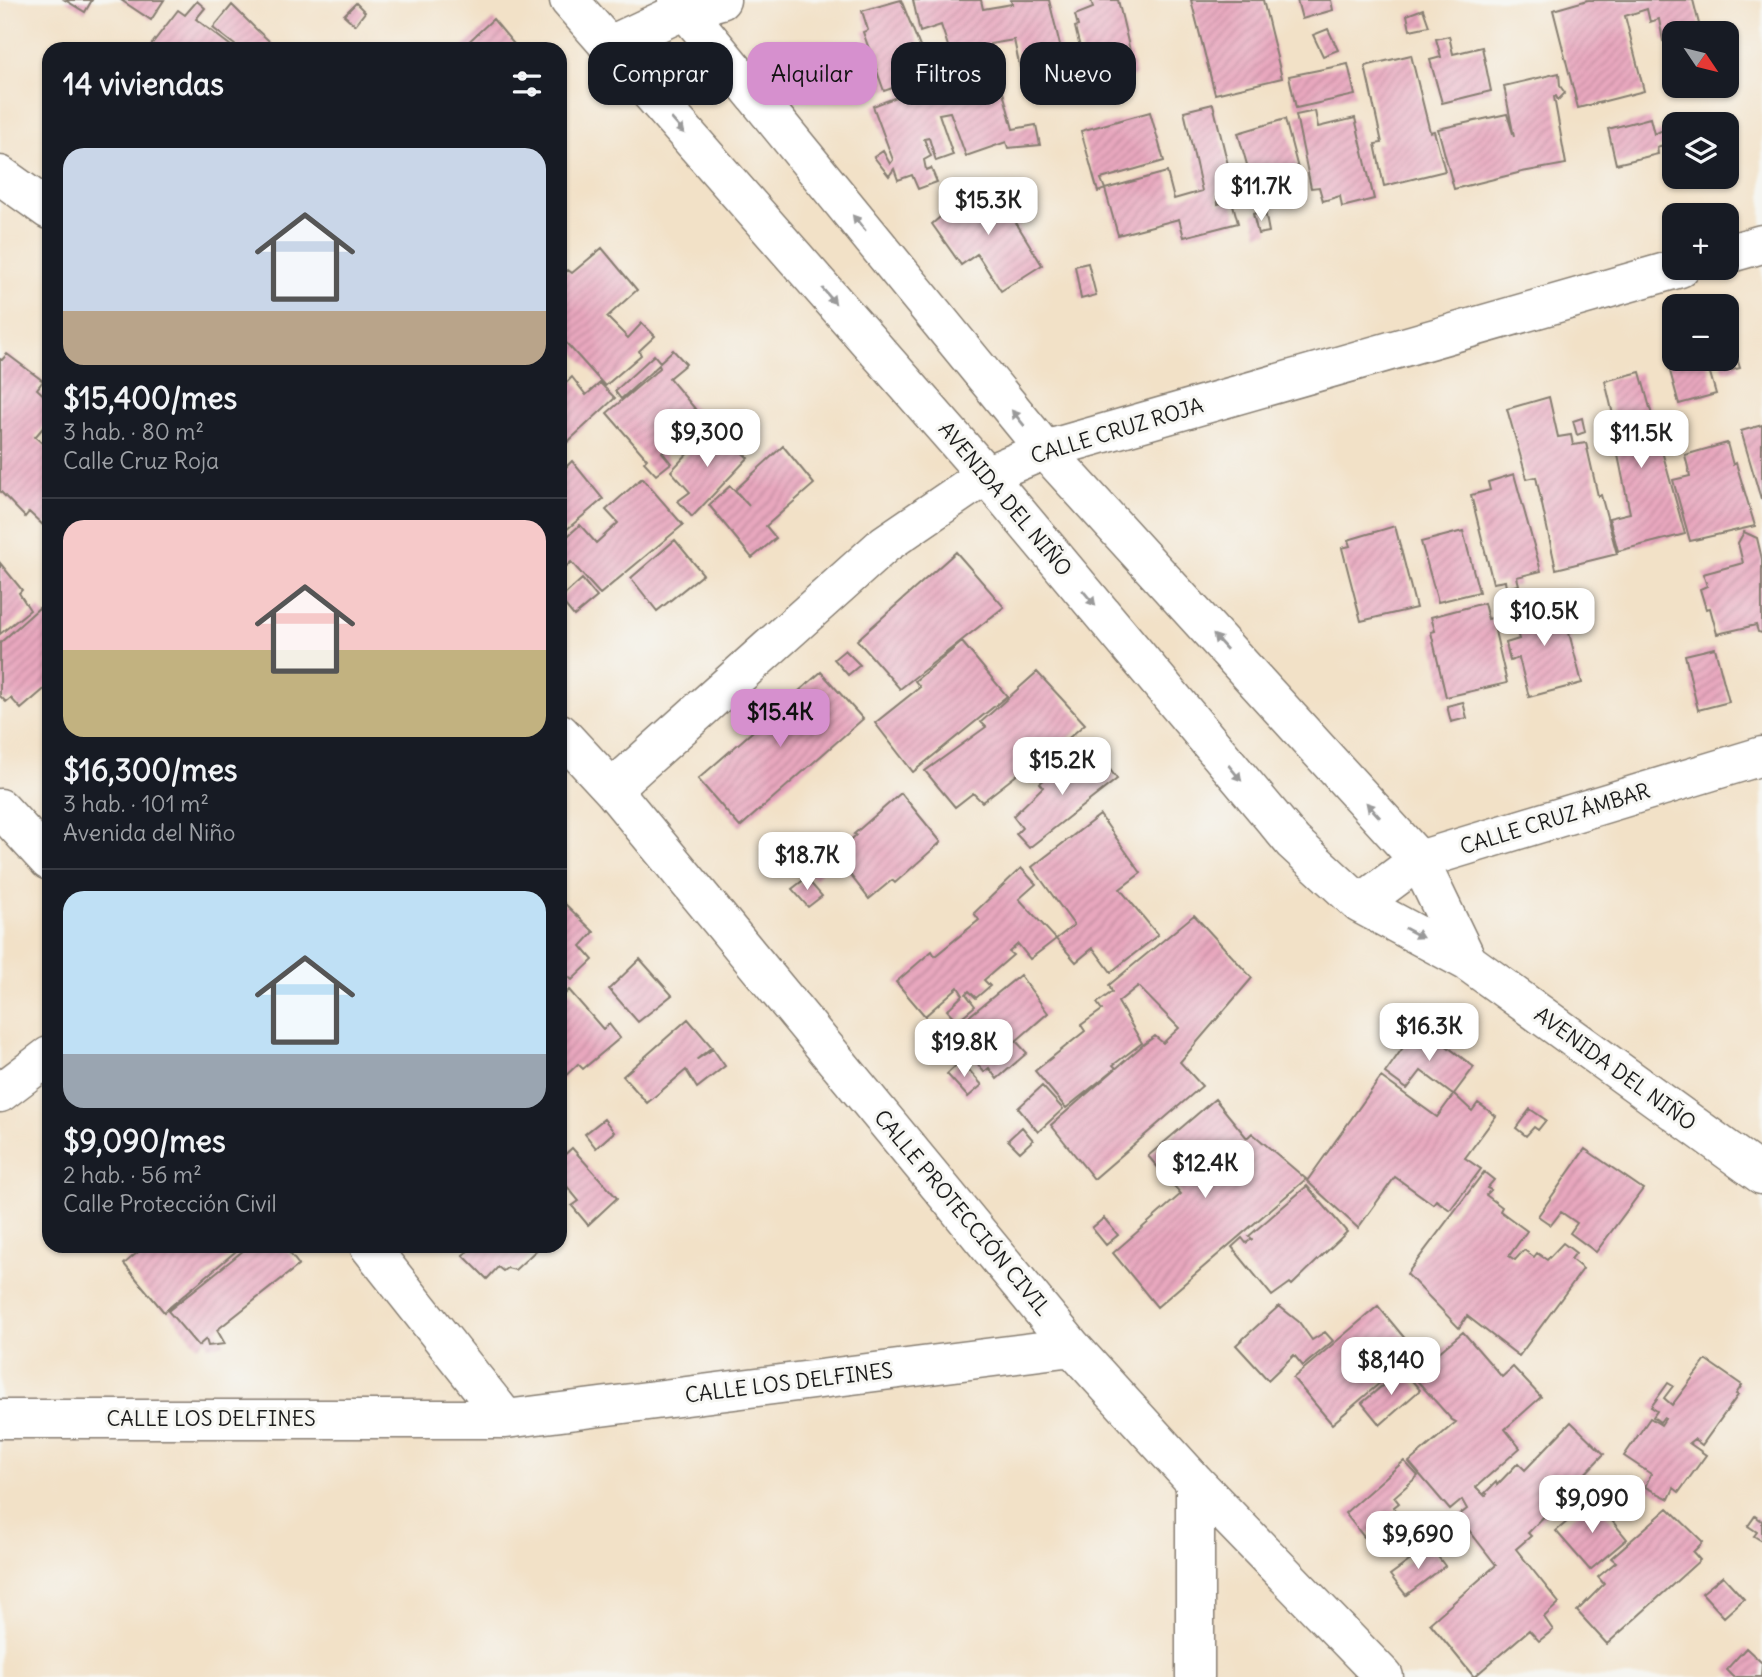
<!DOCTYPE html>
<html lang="es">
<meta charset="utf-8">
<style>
body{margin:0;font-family:Delius,sans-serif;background:#20242c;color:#f1f3f6;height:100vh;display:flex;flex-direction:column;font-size:26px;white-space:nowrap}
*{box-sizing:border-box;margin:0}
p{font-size:23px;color:#9ea1a6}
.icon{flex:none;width:38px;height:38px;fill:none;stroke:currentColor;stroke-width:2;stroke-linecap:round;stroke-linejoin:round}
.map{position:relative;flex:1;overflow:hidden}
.drawer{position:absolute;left:42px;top:42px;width:525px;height:1211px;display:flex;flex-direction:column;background:#171b24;border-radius:21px;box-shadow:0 2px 5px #0004}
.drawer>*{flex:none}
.top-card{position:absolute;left:588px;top:42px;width:665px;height:63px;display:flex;gap:14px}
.needle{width:46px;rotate:125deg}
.buttons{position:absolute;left:1662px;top:21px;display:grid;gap:14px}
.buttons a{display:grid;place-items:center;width:77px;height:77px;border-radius:14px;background:#171b24;box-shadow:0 2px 5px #0004;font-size:35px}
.price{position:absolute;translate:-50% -60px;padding:0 16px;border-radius:14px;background:#fff;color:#222;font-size:23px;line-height:46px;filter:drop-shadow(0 2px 4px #0008)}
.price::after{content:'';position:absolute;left:50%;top:42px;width:21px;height:16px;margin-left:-10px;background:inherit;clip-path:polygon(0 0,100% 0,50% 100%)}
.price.selected{background:#d690ce;color:#111}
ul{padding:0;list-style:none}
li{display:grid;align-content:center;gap:14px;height:371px;padding:0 21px}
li+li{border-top:2px solid #363941}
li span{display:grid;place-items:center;height:217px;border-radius:21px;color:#555}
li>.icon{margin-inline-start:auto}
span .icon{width:126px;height:126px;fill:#fffc;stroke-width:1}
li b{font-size:30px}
h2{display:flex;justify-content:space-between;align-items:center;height:84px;padding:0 21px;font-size:30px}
.tag{padding:0 24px;border-radius:21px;background:#171b24;box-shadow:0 2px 5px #0004;font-size:24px;line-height:63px}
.tag.selected{background:#d690ce;color:#111}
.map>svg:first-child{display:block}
.building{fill:url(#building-hatch)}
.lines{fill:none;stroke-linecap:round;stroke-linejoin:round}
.minor-casing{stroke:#877e72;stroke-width:41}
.minor{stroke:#fff;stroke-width:38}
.oneway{fill:#999}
.labels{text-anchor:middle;stroke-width:6;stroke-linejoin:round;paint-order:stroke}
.street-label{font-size:21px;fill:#1c1c1c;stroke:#f6f6f2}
</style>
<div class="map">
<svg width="1762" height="1677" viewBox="0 0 1762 1677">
<defs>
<pattern id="building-hatch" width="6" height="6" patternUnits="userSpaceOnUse" patternTransform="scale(1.75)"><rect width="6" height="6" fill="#e8a7be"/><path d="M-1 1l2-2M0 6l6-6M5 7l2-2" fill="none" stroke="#c68fa3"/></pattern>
</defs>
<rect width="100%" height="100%" fill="#f6f6f2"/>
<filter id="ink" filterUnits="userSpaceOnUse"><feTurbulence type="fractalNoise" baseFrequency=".0143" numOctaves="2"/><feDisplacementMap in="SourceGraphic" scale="14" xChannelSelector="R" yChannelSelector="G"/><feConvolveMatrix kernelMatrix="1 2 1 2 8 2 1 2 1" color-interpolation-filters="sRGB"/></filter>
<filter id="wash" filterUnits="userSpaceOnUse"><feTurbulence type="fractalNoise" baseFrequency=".00686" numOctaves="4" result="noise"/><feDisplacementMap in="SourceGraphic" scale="28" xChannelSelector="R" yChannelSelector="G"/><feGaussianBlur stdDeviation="1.57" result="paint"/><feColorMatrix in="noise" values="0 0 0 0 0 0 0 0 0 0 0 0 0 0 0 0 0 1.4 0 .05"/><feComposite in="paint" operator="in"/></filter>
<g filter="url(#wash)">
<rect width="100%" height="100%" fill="#f2e1c7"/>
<g id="blocks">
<path class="building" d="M65,0h27l-7,12z
M121,0h43l-13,20z
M901,0l30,74 -4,1 3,10 32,-10 -8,-28 -5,2 -8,-24 -21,7 -7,-32h68l2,9 29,-5 -1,-4h38l19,78 -44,9 -10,-47 -24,4 23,85 23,-4 4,20 -32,3 -2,-6 -40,14 -16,-44 -11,2 14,41 -17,6 -7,-23 -5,1 7,17 -7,4 2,10 5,-2 6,14 -19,7 -6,-14 -14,5 -4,-11 -5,7 -15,-19 9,-6 7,13 3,-4 -20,-54 29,-11 -4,-9 -14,5 -21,-59 5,-2 -6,-19z
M1091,0h27l18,76 -46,13 -15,-62 3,-1 -3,-11 18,-7z
M1191,0h72l19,78 -67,16z
M1297,0h34l2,10 -31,9z
M1588,0h105l8,32 -26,1v6l-12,2 -4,-22 -9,3 -3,-13 -22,7 19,75 -66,17 -25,-98z
M197,1l8,7 -9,11 35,27 -2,3h-81l30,-39 7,5z
M356,3l9,9 -10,13 -11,-10z
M232,5l24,24 22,20h-38l-27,-21z
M1423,9l6,17 -19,4 -3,-15z
M493,19l25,30h-57z
M1328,29l10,21 -15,6 -10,-21z
M1449,36l4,18 29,-7 9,44 -49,12 -12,-43 11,-3 -5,-18z
M1411,55l19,77 4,-1 11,40 -61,15 -9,-42 7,-1 -17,-77z
M1348,64l7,31 -59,13 -7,-32z
M1559,73l1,13 5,7 -7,7 -2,-4 -2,1 12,67 -44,8 -68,17 -16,-60 69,-15 7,23 -10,-51z
M1213,104l19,77 -13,3 2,6 -4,1 1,13 14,-3 6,22 -54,14 -5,-18 -61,16 -13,-46 -7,3 -17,-61 69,-19 14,49 -63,18 4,10 62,-17 7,27 28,-8 -18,-80z
M1315,111l3,16 37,-9 19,81 -32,8 -2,-11 -17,5 -4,-14 -8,1 -15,-73z
M1650,118l4,16 7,-3 9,12 -13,4 1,7 -42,10 -8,-35z
M1285,119l16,61 -46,13 -17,-60z
M993,185l49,80 -41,26 -24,-37 -16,11 -29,-41 21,-18z
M1265,211l4,21 -11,2 -5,-20z
M602,248l35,42 -30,27 21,21 14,-15 13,13 -16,15 2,4 -36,31 -45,-50v-59l8,-7 4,3z
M1088,263l8,32 -15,4 -6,-33z
M1733,346l7,22 -16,4 -4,-13h7v-12z
M673,350l13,14 -17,14 33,39 -40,35 9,11 -15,12 -12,-13 3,-3 -40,-46 53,-45 -1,-3 -38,34 -6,-8 39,-36 6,7z
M7,354l36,27 -6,8 12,11v21l-14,16 14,12v72l-5,5 -15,-14 -4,5 -25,-26v-132l2,1z
M1686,359h20l10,35 -37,10 -11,-40z
M1640,372l45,162 -67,17 -9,-33 21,-5 -17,-82 13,-4v5l5,-1 -3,-11 -13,3 -10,-42z
M572,377l14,18 14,-12 15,15 -55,51v-60z
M1549,397l9,40 13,-2 2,10 13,-2 12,53 3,-1 16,59 -61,15 -20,-92 -9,2 -20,-70z
M1582,418l3,14 -8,3 -4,-14z
M1762,425v74h-1l-20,-68z
M714,426l34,32 -56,59 -14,-16 12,-9 -19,-21z
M1727,443l6,22 3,-2 19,63 -65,15 -17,-61 17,-4 -5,-21z
M783,446l31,38 -48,42 10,12 -24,20 -43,-53 21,-19 19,20 -14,-16z
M572,461l31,38 -43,36v-66l2,2z
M1514,474l27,97 -24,6 2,8 -13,3 -1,-7 -12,2 -22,-88 19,-5 -2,-8z
M642,478l41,47 -83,69 -29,-32 -11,10v-29l20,-18 16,18 22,-20 -12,-13z
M1395,526l21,82 -55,13 -19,-73 8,-2 -2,-6z
M1463,531l16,61 -41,10 -17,-60z
M1744,532l13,6 5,21v74l-4,-1 -2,-7 -39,9 -7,-26 -4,1 -6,-20 7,-3 -4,-12 40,-11 -5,-20z
M675,540l28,34 -46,37 -26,-33z
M956,552l48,55 -104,82 -43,-49z
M0,563l22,27 -3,3 11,17 -30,24z
M582,579l15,18 -23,19 -14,-17z
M1560,598l22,85 -53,14 -10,-39 -9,3 -4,-18 13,-4 -8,-27z
M1484,603l4,16 4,-1 15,65 -61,14 -15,-65 4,-1 -4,-14z
M39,608l10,12v65l-28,24 -10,-11 -5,4 -6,-6v-53z
M962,642l45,54 -94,76 -38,-49 45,-36 -5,-6z
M1715,648l14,54 -31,8 -13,-55z
M845,650l15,15 -12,10 -14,-16z
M821,672l42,47 -123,108 -42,-48z
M1037,672l48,52 -58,50 -4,-4 -41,32 -9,-9 -18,14 -30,-36 61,-44 -5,-5z
M1463,702l4,16 -16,4 -4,-16z
M1078,753l9,11 12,-9 18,24 -88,69 -13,-14 6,-6 -9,-12 30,-29 -3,-4z
M901,793l40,49 -46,41 -3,-3 -23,19 -34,-44 21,-20 -2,-1z
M1100,815l41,58 -21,16 38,46 -47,37 -18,-24 -17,14 -20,-23 -26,20 -12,-15 -9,8 4,3 -29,25 6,6 -14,12 -7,-7 -3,3 9,12 -18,15 -10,-11 16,-15 -5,-8 -33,29 -29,-34 36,-31 3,5 44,-36 -5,-7 47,-45 15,16 -17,15 37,40 18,-14 -42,-58z
M824,856l6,6 -15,17 -11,-7z
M806,878l16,18 -14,11 -16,-18z
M564,903l30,29 -13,14 12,14 -21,20 -9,-8 -3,4v-69z
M1194,915l58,63 -72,84 22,24 -108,93 -43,-54 92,-80 12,-9 8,7 16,-15 -41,-42 -20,16 24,41 -29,22 3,3 -50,40 -31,-37 50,-40 -4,-6 21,-15 -5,-7 15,-11 -3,-7z
M640,959l32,36 -34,27 -29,-33z
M1020,975l28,38 -32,28 11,12 -30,26 -8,-11 -5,4 -32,-42z
M569,990l34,39 6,-5 11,14 -37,31 -5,-5 -18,17v-82z
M688,1019l24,28 -16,13 17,-11 12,17 -28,22 -11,-18 -39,33 -24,-27z
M1419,1025l55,42 -21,28 -32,-24 -14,18 -22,-16z
M961,1061l21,24 -14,12 -21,-23z
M1381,1077l56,40 17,-23 18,17 6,-8 18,13 -31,42 16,11 -31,41 -14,-10 -3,4 -38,-27 -37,51 -51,-47z
M1042,1086l21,23 -25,23 -20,-24z
M1215,1099l32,39 5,-5 54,46 -149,128 -44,-54 68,-59 -33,-38z
M1530,1109l16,11 -8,10 -4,-3 -8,9 -10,-8z
M604,1119l10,13 -18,16 -11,-14z
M1022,1127l11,13 -13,12 -12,-12z
M572,1148l45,50 -29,27 -16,-19 7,-5 -14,-17 -5,4v-29z
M1585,1149l58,40 -47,63 -26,-19 7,-10 -16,-11 -10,13 -13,-9z
M1484,1172l10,8 -7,8 4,2 -5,5 16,12 -2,4 27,20 -18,25 6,4 9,-10 10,7 3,-4 10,7 16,-17 13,10 -5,6 12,10 -64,87 -52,-40 -8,12 -52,-54z
M1307,1186l40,46 -55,53 -2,-2 -18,13 -40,-49 10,-9 4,5 6,-4 -3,-3z
M1104,1218l14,17 -12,10 -14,-17z
M145,1246h97l-78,66 -40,-48z
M249,1246h35l15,19 -82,65 8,14 -17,2 -2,-7 -8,7 -30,-35z
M474,1246h67l-26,24 -8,-2 -4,3 -5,-4 -11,12 -24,-24z
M1279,1306l20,16 13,18 13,-8 8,9 -30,25 -9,-11 -26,25 -32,-35z
M1378,1306l38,46 -84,72 -39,-46z
M1463,1332l39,45 11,-10 28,30 -36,32 15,19 -44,39 9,9 2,-2 -2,-1 11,-11 1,3 21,-22 7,7 46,-48 33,32 -76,79 3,3 -15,13 43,54 -15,14 9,13 -14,11 -10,-11 -55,47 -44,-54 66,-58 -38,-49 9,-7 -5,-9 -12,10 -41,-48 47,-40 -4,-2 -40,-45z
M1706,1360l36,25 -6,9 2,1 -36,50 -8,-6 -5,4 17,12 -27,37 -5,-4 -5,11 -24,-12 6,-13 -27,-18 26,-38 11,7 4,-6 -2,-1 -3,4 -7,-5 4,-6 -6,-4 17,-24 5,3 -9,12 8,7z
M1402,1369l18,21 -40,35 -18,-22z
M1404,1461l14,15 -24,21 5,6 -5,4 2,4 -32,26 -19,-24z
M1594,1499l33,40 -37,31 -34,-39z
M1668,1508l35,34 -10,10 7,8 -93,84 -30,-33 27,-27 -6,-7 18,-15 -5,-4z
M1755,1516l7,5v20l-8,-5 3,-4 -9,-6z
M1430,1546l15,20 -39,29 -16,-20z
M1723,1576l21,23 -20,18 -22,-24z
M1746,1648l16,15 -1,14h-28l-7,-7z"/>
</g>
</g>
<g filter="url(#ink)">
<use href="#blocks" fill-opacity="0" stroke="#877e72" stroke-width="2"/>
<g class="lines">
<g class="minor-casing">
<path id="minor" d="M569,0l417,475 307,367 67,62 108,58 294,213
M677,0l368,450 374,410 49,102
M608,46l77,-36 36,-10
M0,175l49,35
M1727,254l35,-10
M560,733l52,56 460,558 123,135 189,195
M612,789l273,-245 101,-69 59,-25 635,-182
M0,808l49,53
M1360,904l59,-44 343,-104
M0,1093l49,-37
M369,1246l137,173
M0,1419h506l566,-72
M1195,1677v-195"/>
</g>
<use href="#minor" class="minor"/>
</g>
<defs><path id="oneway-solid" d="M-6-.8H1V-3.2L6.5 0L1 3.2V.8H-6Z" transform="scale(1.75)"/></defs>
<g class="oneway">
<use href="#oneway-solid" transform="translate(678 126) rotate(49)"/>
<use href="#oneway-solid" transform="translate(859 223) rotate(-129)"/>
<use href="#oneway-solid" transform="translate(829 296) rotate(49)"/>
<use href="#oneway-solid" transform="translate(1018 418) rotate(-129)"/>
<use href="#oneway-solid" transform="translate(1089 598) rotate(50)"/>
<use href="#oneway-solid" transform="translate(1220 642) rotate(-132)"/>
<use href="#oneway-solid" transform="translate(1235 773) rotate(50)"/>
<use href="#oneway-solid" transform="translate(1373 810) rotate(-132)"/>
<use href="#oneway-solid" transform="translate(1414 933) rotate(28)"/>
</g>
</g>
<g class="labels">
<g class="street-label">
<text transform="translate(1117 431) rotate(-17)" y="7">CALLE CRUZ ROJA</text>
<text transform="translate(1005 499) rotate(50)" y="7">AVENIDA DEL NIÑO</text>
<text transform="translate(1555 819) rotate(-17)" y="7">CALLE CRUZ ÁMBAR</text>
<text transform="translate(1615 1069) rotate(36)" y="7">AVENIDA DEL NIÑO</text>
<text transform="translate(962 1213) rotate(50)" y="7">CALLE PROTECCIÓN CIVIL</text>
<text transform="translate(789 1383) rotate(-7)" y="7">CALLE LOS DELFINES</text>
<text x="211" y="1426">CALLE LOS DELFINES</text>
</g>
</g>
</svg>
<div class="buttons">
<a><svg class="needle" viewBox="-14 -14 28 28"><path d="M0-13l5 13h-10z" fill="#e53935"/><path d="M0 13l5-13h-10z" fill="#9ea1a6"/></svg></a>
<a><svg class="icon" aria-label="layers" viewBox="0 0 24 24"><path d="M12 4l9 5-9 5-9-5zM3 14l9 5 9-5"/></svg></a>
<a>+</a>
<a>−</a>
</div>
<b class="price" style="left:1261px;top:223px">$11.7K</b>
<b class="price" style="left:988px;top:237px">$15.3K</b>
<b class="price" style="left:707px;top:469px">$9,300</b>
<b class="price" style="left:1641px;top:470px">$11.5K</b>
<b class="price" style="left:1544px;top:648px">$10.5K</b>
<b class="price selected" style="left:780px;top:749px">$15.4K</b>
<b class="price" style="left:1062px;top:797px">$15.2K</b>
<b class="price" style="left:807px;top:892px">$18.7K</b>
<b class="price" style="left:1429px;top:1063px">$16.3K</b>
<b class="price" style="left:964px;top:1079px">$19.8K</b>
<b class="price" style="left:1205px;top:1200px">$12.4K</b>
<b class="price" style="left:1391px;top:1397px">$8,140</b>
<b class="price" style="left:1592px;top:1535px">$9,090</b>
<b class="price" style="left:1418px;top:1571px">$9,690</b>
<div class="top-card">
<a class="tag">Comprar</a>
<a class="tag selected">Alquilar</a>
<a class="tag">Filtros</a>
<a class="tag">Nuevo</a>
</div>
<section class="drawer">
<h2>14 viviendas<svg class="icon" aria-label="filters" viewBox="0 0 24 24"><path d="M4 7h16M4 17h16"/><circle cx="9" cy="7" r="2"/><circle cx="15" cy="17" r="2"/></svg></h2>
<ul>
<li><span style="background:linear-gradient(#c9d6e8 75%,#b9a48a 0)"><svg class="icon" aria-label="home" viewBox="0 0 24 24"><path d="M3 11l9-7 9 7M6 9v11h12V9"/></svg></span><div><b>$15,400/mes</b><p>3 hab. · 80 m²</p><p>Calle Cruz Roja</p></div></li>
<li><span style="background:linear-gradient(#f6c9c9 60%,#c2b280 0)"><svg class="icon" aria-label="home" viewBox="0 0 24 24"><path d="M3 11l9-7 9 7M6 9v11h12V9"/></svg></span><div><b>$16,300/mes</b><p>3 hab. · 101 m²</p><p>Avenida del Niño</p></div></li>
<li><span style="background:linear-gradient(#bfe0f5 75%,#9aa5b1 0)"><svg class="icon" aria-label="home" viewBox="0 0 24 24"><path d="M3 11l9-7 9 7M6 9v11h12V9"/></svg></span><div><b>$9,090/mes</b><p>2 hab. · 56 m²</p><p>Calle Protección Civil</p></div></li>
</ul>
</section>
</div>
